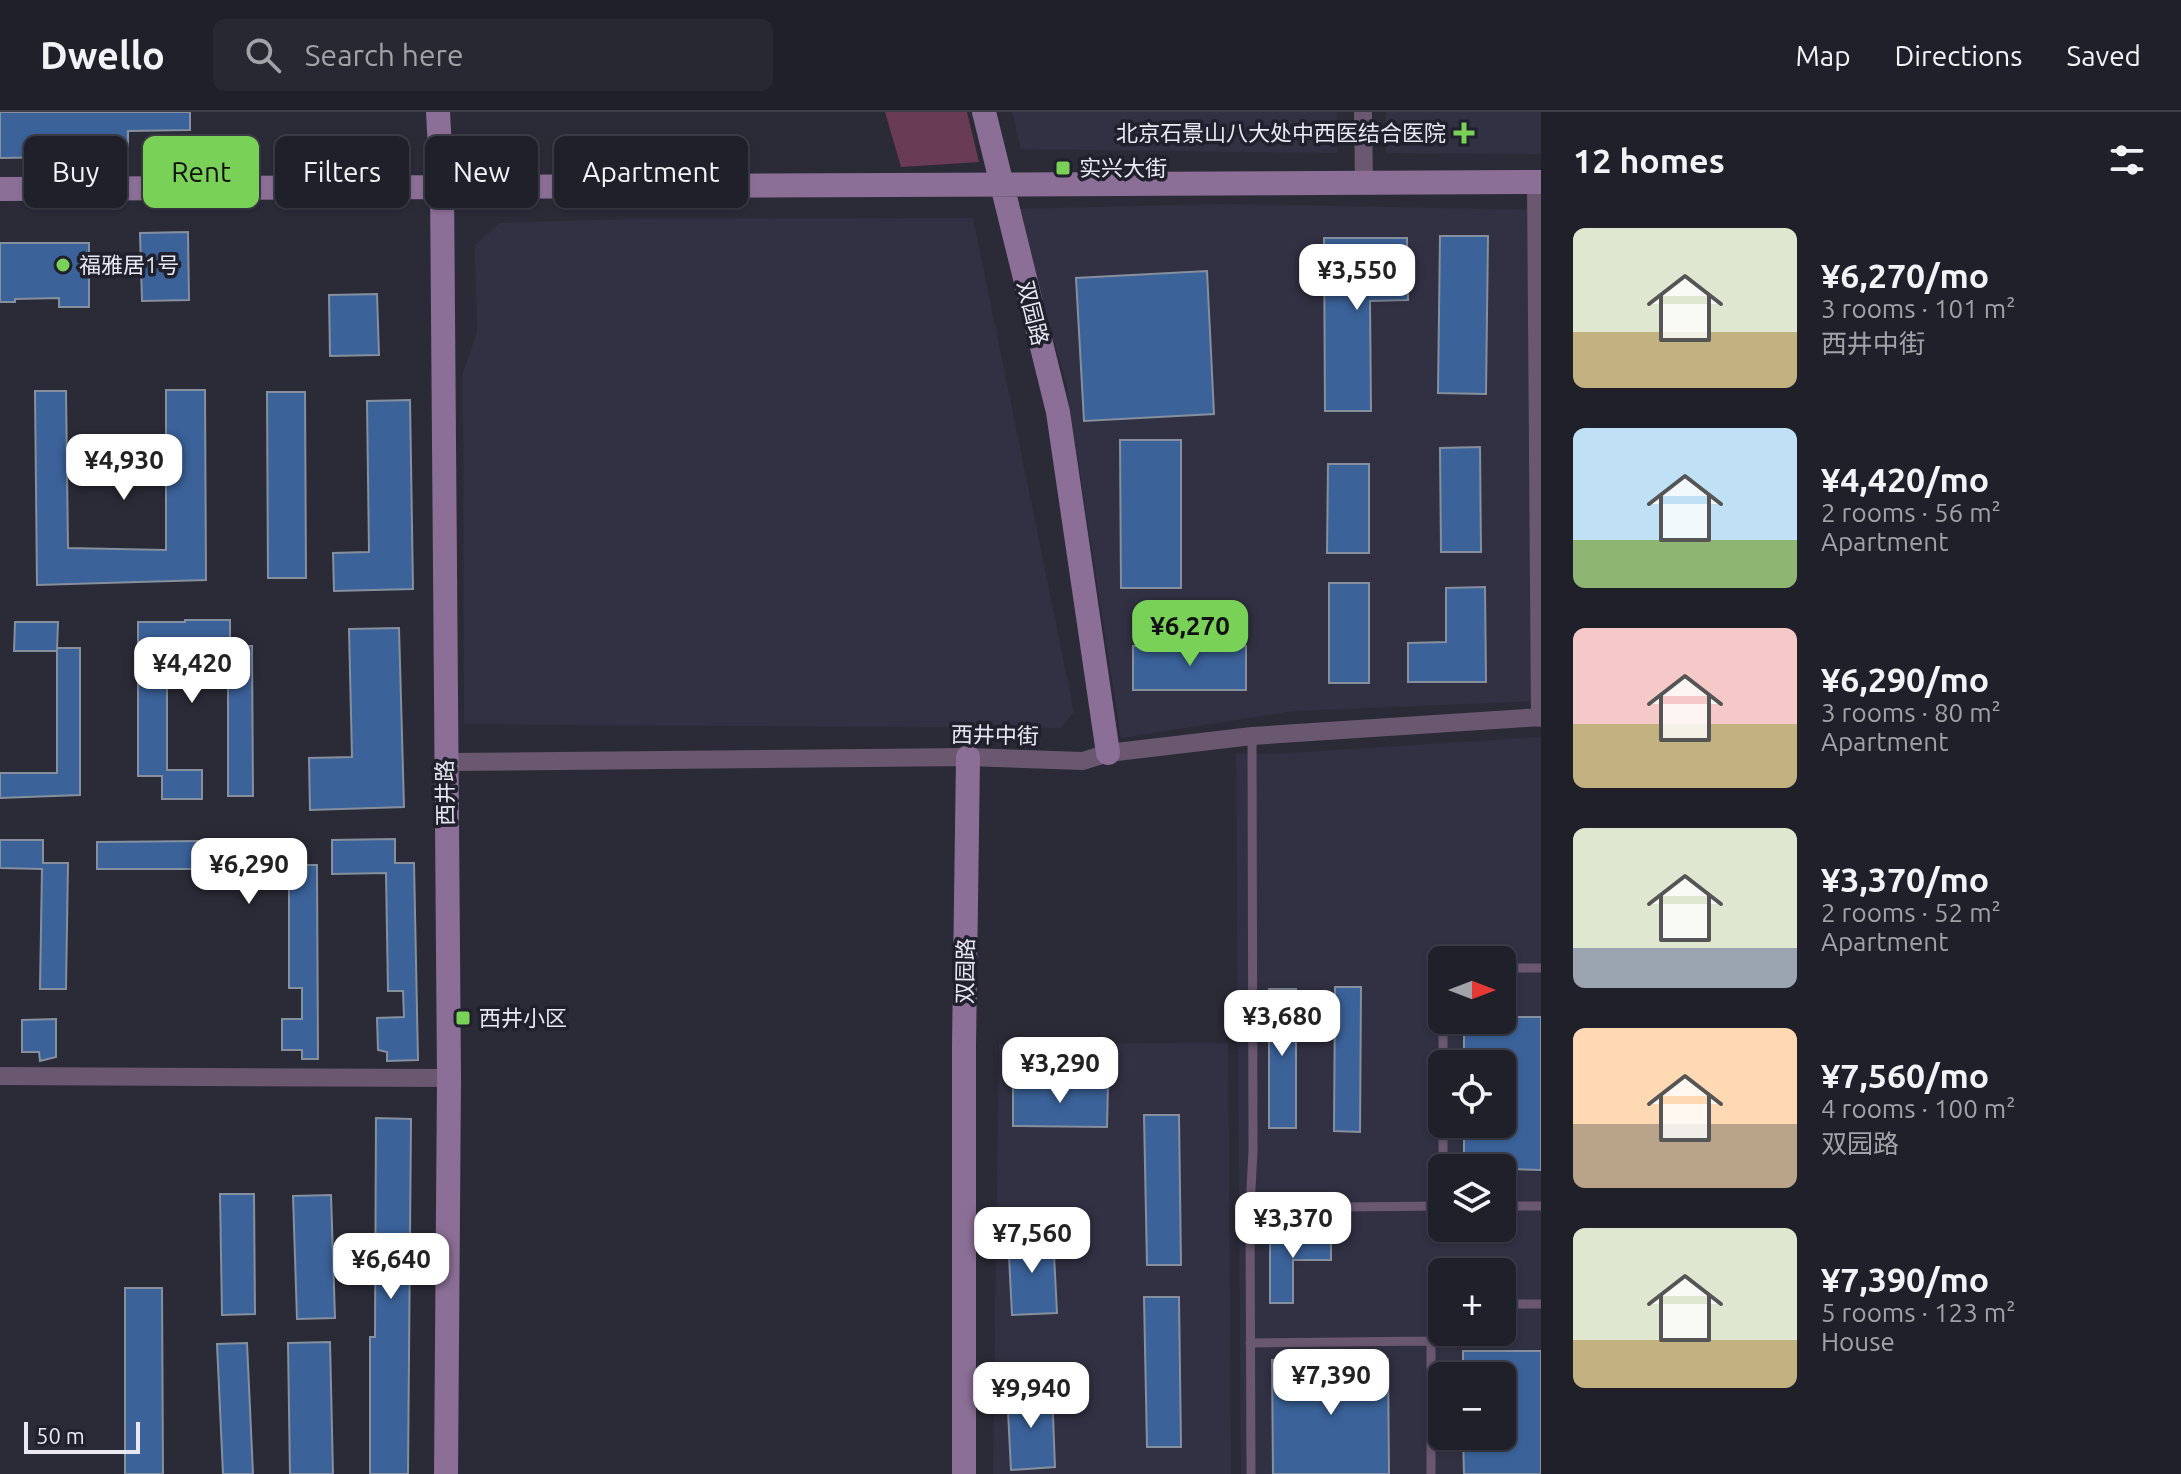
<!DOCTYPE html>
<meta charset="utf-8">
<style>
body{margin:0;font-family:Ubuntu,"Noto Sans SC",sans-serif;background:#282832;color:#f1f3f6;height:100vh;display:flex;flex-direction:column;font-size:30px;white-space:nowrap}
*{box-sizing:border-box;margin:0}
p{font-size:26px;color:#a2a3a8}
.icon{flex:none;width:44px;height:44px;fill:none;stroke:currentColor;stroke-width:2;stroke-linecap:round;stroke-linejoin:round}
.map{position:relative;flex:1;overflow:hidden}
.drawer{display:flex;flex-direction:column;background:#20202a;width:640px}
.drawer>*{flex:none}
.guide{position:absolute;left:24px;top:24px;width:760px;height:72px;display:flex;gap:16px}
.needle{width:52px;rotate:90deg}
.fabs{position:absolute;left:1428px;top:834px;display:grid;gap:16px}
.fabs a{display:grid;place-items:center;width:88px;height:88px;border-radius:12px;background:#20202a;box-shadow:0 2px 6px #0004,0 0 0 2px #3d3e47;font-size:40px}
.scale{position:absolute;left:24px;bottom:20px;width:116px;box-sizing:border-box;padding-left:8px;border:4px solid #e9e8f2;border-top:0;font-size:22px;line-height:28px;white-space:nowrap;color:#e9e8f2;-webkit-text-stroke:6px #21212e;paint-order:stroke}
.price{position:absolute;translate:-50% -68px;padding:0 18px;border-radius:16px;background:#fff;color:#222;font-size:26px;line-height:52px;filter:drop-shadow(0 2px 4px #0008)}
.price::after{content:'';position:absolute;left:50%;top:48px;width:24px;height:18px;margin-left:-12px;background:inherit;clip-path:polygon(0 0,100% 0,50% 100%)}
.price.active{background:#79d157;color:#111}
ul{padding:0;list-style:none}
li{display:flex;align-items:center;gap:24px;height:200px;padding:0 32px}
li span{display:grid;place-items:center;flex:none;width:224px;height:160px;border-radius:12px;color:#555}
li>.icon{margin-inline-start:auto}
span .icon{width:96px;height:96px;fill:#fffc;stroke-width:1}
li b{font-size:34px}
h2{display:flex;justify-content:space-between;align-items:center;height:96px;padding:0 32px;font-size:34px}
.chip{padding:0 28px;border-radius:12px;background:#20202a;box-shadow:0 2px 6px #0004,0 0 0 2px #3d3e47;font-size:28px;line-height:72px}
.chip.active{background:#79d157;color:#111}
header{display:flex;align-items:center;gap:48px;box-sizing:border-box;height:112px;padding:0 40px;background:#20202a;border-bottom:2px solid #3d3e47}
header strong{font-size:38px}
nav{display:flex;gap:44px;margin-inline-start:auto;font-size:28px}
.search{width:560px;height:72px;background:#282832;display:flex;align-items:center;gap:20px;box-sizing:border-box;padding:0 28px;border-radius:12px;color:#a2a3a8;font-size:30px}
main{display:flex;flex:1;min-height:0}
.map>svg:first-child{display:block}
.built{fill:#323144;fill-rule:evenodd}
.green{fill:#693b55}
.building{fill:#3b6299;stroke:#858f9e;stroke-width:2}
.lines{fill:none;stroke-linecap:round;stroke-linejoin:round}
.lane{stroke:#6a5870;stroke-width:9}
.street{stroke:#6a5870;stroke-width:18}
.secondary{stroke:#8c6f97;stroke-width:24}
.poi-dot{fill:#79d157;stroke:#21212e;stroke-width:3}
.labels{text-anchor:middle;stroke-width:7;stroke-linejoin:round;paint-order:stroke}
.poi-label{font-size:22px;fill:#e9e8f2;stroke:#21212e;text-anchor:start}
.street-label{font-size:22px;fill:#e9e8f2;stroke:#21212e}
</style>
<header>
<strong>Dwello</strong>
<div class="search"><svg class="icon" aria-label="search" viewBox="0 0 24 24"><circle cx="10" cy="10" r="6"/><path d="M15 15l6 6"/></svg>Search here</div>
<nav><a>Map</a><a>Directions</a><a>Saved</a></nav>
</header>
<main>
<div class="map">
<svg width="1541" height="1362" viewBox="0 0 1541 1362">
<rect width="100%" height="100%" fill="#2b2b38"/>
<path class="built" d="M1012,0h325v41l-316,-4z
M1386,0h155v42l-155,-1z
M1225,92l316,6v491l-247,10 -173,27 -55,-356 -51,-173z
M973,106l101,494 -13,16 -597,-4 -1,-351 14,-41 -2,-87 25,-22 137,-4z
M1541,625v737h-300l-5,-721 39,1zM1442,848h60v60h-60zM1442,952h60v60h-60zM1442,1056h60v60h-60zM1442,1160h60v60h-60zM1442,1264h60v60h-60z
M1228,931l3,431h-238l6,-430z"/>
<path class="green" d="M885,0h82l12,50 -78,5z"/>
<path class="building" d="M0,0h190v18l-62,1v25l-128,2z
M188,120l1,68 -47,1 -2,-68z
M1440,124h48l-2,158 -48,-1z
M1324,126h83l1,62 -38,1 1,110h-46z
M0,131h89v64h-30v-9l-44,1v3h-15z
M1207,159l7,143 -130,7 -8,-143z
M377,182l2,61 -49,1 -1,-61z
M166,278h39l1,190 -169,5 -2,-194h31l2,157 98,2z
M267,280h38l1,186h-38z
M410,288l3,189 -79,2 -1,-38 36,-1 -2,-151z
M1120,328h61v148h-60z
M1480,335l1,105h-40l-1,-104z
M1328,352h41v89h-42z
M1329,471h40v100h-40z
M1485,475l1,95h-78v-39l38,-1v-54z
M185,508h45v26h22l1,150h-25v-146h-61v120h35v29h-40v-23h-24v-154h47z
M15,510h43l-1,29h-43z
M399,516l5,179 -94,3 -1,-52 43,-1 -3,-128z
M1133,534h113v44h-113z
M57,536h23v147l-80,3v-25h57z
M395,727v24h19l4,197 -31,1v-9l-9,-2 -1,-32 27,-1 -1,-26h-15l-2,-118 -54,1v-34z
M0,728h43v23h25l-2,126h-26l2,-120 -42,-1z
M295,728v25h22l1,194h-16v-9h-20v-31h20v-31h-13v-119h-192v-27z
M1335,875h26l-1,145 -26,-1z
M1269,877h27v139h-27z
M1502,905h39v153l-77,-2v-44h38v-60h-38v-44h38z
M56,907v38l-16,4 -1,-9h-17v-32z
M1013,970l95,2 -1,43 -94,-1z
M1144,1003h35l2,150h-34z
M376,1006l35,1 -3,355h-38v-137h5z
M220,1082h34l1,120 -33,1z
M331,1083l4,123 -38,1 -4,-123z
M1270,1122h61v26h-38v43h-23z
M1053,1123l4,78 -45,2 -4,-78z
M125,1176h37l1,186h-38z
M1144,1185h35l2,150h-34z
M330,1230l3,132h-43l-2,-131z
M247,1231l6,131h-30l-6,-130z
M1463,1239h78v123h-77l-1,-38h39v-60h-39z
M1388,1247l1,115h-116l-1,-114z
M1052,1278l3,77 -44,3 -4,-78z"/>
<g class="lines">
<path class="lane" d="M1502,856h39
M1443,908v44
M1443,1012v44
M1502,1094h39
M1250,1096l3,-57 -1,-415
M1502,1192h39
M1250,1231l181,-2
M1251,1362l-1,-266 192,-2
M1431,1362v-169h11"/>
<path class="street" d="M1363,0l1,72
M1536,70l4,536
M445,650l523,-5 115,4 25,-8 144,-17 289,-19
M0,964l449,2"/>
<path class="secondary" d="M438,0l4,74 7,892 -3,396
M984,0l74,300 50,341
M0,77l1541,-7
M964,1362v-428l4,-289"/>
</g>
<g class="poi-dot">
<path d="M1460 9h8v8h8v8h-8v8h-8v-8h-8v-8h8z"/>
<rect x="1055" y="48" width="16" height="16" rx="4"/>
<circle cx="63" cy="153" r="8"/>
<rect x="455" y="898" width="16" height="16" rx="4"/>
</g>
<g class="labels">
<g class="poi-label">
<text x="1446" y="29" text-anchor="end">北京石景山八大处中西医结合医院</text>
<text x="1079" y="64">实兴大街</text>
<text x="79" y="161">福雅居1号</text>
<text x="479" y="914">西井小区</text>
</g>
<g class="street-label">
<text transform="translate(1033 201) rotate(76)" y="8">双园路</text>
<text transform="translate(995 623) rotate(1)" y="8">西井中街</text>
<text transform="translate(445 681) rotate(-91)" y="8">西井路</text>
<text transform="translate(965 859) rotate(-89)" y="8">双园路</text>
</g>
</g>
</svg>
<div class="fabs">
<a><svg class="needle" viewBox="-14 -14 28 28"><path d="M0-13l5 13h-10z" fill="#e53935"/><path d="M0 13l5-13h-10z" fill="#a2a3a8"/></svg></a>
<a><svg class="icon" aria-label="locate" viewBox="0 0 24 24"><circle cx="12" cy="12" r="6"/><path d="M12 2v4M12 18v4M2 12h4M18 12h4"/></svg></a>
<a><svg class="icon" aria-label="layers" viewBox="0 0 24 24"><path d="M12 4l9 5-9 5-9-5zM3 14l9 5 9-5"/></svg></a>
<a>+</a>
<a>−</a>
</div>
<div class="scale">50 m</div>
<b class="price" style="left:1357px;top:200px">¥3,550</b>
<b class="price" style="left:124px;top:390px">¥4,930</b>
<b class="price active" style="left:1190px;top:556px">¥6,270</b>
<b class="price" style="left:192px;top:593px">¥4,420</b>
<b class="price" style="left:249px;top:794px">¥6,290</b>
<b class="price" style="left:1282px;top:946px">¥3,680</b>
<b class="price" style="left:1060px;top:993px">¥3,290</b>
<b class="price" style="left:1293px;top:1148px">¥3,370</b>
<b class="price" style="left:1032px;top:1163px">¥7,560</b>
<b class="price" style="left:391px;top:1189px">¥6,640</b>
<b class="price" style="left:1331px;top:1305px">¥7,390</b>
<b class="price" style="left:1031px;top:1318px">¥9,940</b>
<div class="guide">
<a class="chip">Buy</a>
<a class="chip active">Rent</a>
<a class="chip">Filters</a>
<a class="chip">New</a>
<a class="chip">Apartment</a>
</div>
</div>
<section class="drawer">
<h2>12 homes<svg class="icon" aria-label="filters" viewBox="0 0 24 24"><path d="M4 7h16M4 17h16"/><circle cx="9" cy="7" r="2"/><circle cx="15" cy="17" r="2"/></svg></h2>
<ul>
<li><span style="background:linear-gradient(#dfe7d0 65%,#c2b280 0)"><svg class="icon" aria-label="home" viewBox="0 0 24 24"><path d="M3 11l9-7 9 7M6 9v11h12V9"/></svg></span><div><b>¥6,270/mo</b><p>3 rooms · 101 m²</p><p>西井中街</p></div></li>
<li><span style="background:linear-gradient(#bfe0f5 70%,#8fb573 0)"><svg class="icon" aria-label="home" viewBox="0 0 24 24"><path d="M3 11l9-7 9 7M6 9v11h12V9"/></svg></span><div><b>¥4,420/mo</b><p>2 rooms · 56 m²</p><p>Apartment</p></div></li>
<li><span style="background:linear-gradient(#f6c9c9 60%,#c2b280 0)"><svg class="icon" aria-label="home" viewBox="0 0 24 24"><path d="M3 11l9-7 9 7M6 9v11h12V9"/></svg></span><div><b>¥6,290/mo</b><p>3 rooms · 80 m²</p><p>Apartment</p></div></li>
<li><span style="background:linear-gradient(#dfe7d0 75%,#9aa5b1 0)"><svg class="icon" aria-label="home" viewBox="0 0 24 24"><path d="M3 11l9-7 9 7M6 9v11h12V9"/></svg></span><div><b>¥3,370/mo</b><p>2 rooms · 52 m²</p><p>Apartment</p></div></li>
<li><span style="background:linear-gradient(#ffd9b3 60%,#b9a48a 0)"><svg class="icon" aria-label="home" viewBox="0 0 24 24"><path d="M3 11l9-7 9 7M6 9v11h12V9"/></svg></span><div><b>¥7,560/mo</b><p>4 rooms · 100 m²</p><p>双园路</p></div></li>
<li><span style="background:linear-gradient(#dfe7d0 70%,#c2b280 0)"><svg class="icon" aria-label="home" viewBox="0 0 24 24"><path d="M3 11l9-7 9 7M6 9v11h12V9"/></svg></span><div><b>¥7,390/mo</b><p>5 rooms · 123 m²</p><p>House</p></div></li>
</ul>
</section>
</main>
